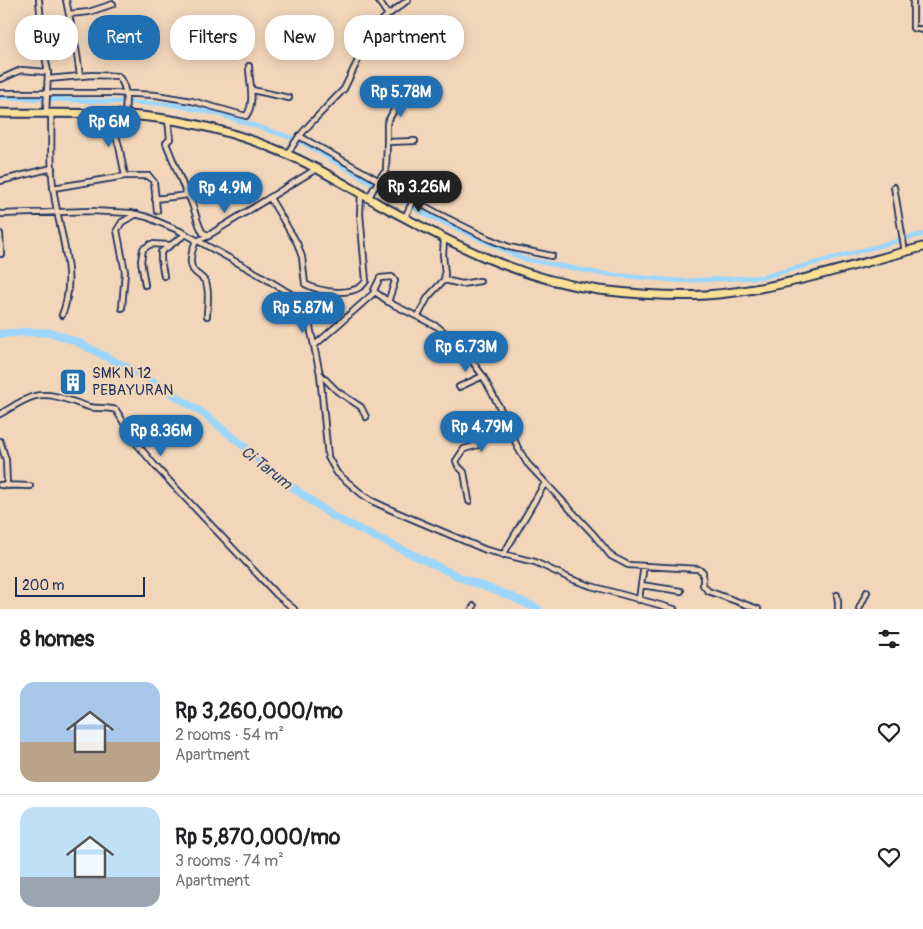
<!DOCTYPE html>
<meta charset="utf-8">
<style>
body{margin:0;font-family:Pangolin,sans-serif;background:#f6f6f6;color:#202124;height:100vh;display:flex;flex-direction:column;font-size:19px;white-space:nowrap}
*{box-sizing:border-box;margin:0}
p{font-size:16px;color:#757577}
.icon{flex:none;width:28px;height:28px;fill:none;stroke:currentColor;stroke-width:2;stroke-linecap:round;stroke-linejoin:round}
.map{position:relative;height:609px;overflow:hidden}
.details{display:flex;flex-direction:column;background:#fff;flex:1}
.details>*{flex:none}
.top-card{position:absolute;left:15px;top:15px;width:500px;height:45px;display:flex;gap:10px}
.scale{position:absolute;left:15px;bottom:12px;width:130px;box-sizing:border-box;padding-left:5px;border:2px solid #1b2f5e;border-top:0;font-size:14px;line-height:18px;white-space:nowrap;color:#1b2f5e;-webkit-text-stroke:4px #f2d6b9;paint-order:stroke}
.price{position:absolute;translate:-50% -42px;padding:0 11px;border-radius:18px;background:#1f6fb2;color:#fff;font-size:16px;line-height:32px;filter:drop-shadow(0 1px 2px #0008)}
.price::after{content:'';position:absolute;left:50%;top:30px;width:15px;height:11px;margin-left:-8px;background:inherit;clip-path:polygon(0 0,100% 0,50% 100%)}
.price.current{background:#222;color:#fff}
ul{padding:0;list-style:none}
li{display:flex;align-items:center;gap:15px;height:125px;padding:0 20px}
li+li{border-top:1px solid #e0e0e0}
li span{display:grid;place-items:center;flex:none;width:140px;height:100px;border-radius:15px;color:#555}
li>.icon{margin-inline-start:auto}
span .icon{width:60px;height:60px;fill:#fffc;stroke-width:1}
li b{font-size:21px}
h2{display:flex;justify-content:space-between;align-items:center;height:60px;padding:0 20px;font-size:21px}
.tag{padding:0 18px;border-radius:20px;background:#fff;box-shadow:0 2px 12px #0003;font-size:18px;line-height:45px}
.tag.current{background:#1f6fb2;color:#fff}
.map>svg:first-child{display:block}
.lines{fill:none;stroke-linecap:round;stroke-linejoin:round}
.canal{stroke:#9cd6fc;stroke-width:4.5}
.river{stroke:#9cd6fc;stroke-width:8}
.street-casing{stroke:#1b2f5e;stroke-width:8}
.primary-casing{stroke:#1b2f5e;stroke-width:11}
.street{stroke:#f2d6b9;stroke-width:4.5}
.primary{stroke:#fadf96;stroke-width:7}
.labels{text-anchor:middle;stroke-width:4.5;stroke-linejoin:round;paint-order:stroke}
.poi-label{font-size:15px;fill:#1b2f5e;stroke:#f2d6b9;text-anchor:start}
.water-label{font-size:16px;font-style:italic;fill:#2e4876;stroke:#f2d6b9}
</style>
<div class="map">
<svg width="923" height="609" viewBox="0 0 923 609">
<rect width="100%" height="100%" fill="#f2d6b9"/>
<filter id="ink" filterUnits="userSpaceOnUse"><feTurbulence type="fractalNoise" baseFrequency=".02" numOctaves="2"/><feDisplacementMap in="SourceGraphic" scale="10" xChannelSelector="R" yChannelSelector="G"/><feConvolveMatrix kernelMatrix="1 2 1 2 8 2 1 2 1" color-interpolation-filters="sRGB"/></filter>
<g filter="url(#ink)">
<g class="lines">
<path class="canal" d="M0,97l170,7 49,10 79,26 131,76 95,43 79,15 78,7 82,-4 160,-43"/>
<path class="river" d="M0,334l26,-2 27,1 24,9 69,35 58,37 40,32 23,23 67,48 130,62 46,17 28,13"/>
<g class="street-casing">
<path id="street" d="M39,0l4,45 5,27 -2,41
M66,0l11,54 3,22
M378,0l10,15
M913,0v28l10,2
M69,14l20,-2 24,-8
M1,79l20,-9 27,2
M48,79l44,-4 26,1c10,11 8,25 7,39
M252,90l37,8
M0,93h114l42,2 36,6 54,15c10,-13 3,-34 3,-50
M51,113c1,24 -1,49 2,73 4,42 26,88 9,129
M109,114l10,32 6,30
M168,119l2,20 -4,4 21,52
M299,136l138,77 50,25 22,9 43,9
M387,142v-19l7,-13 -2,-16
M287,154l11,-16 12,-14 34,-35 29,-60 15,-14 20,-15
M0,181l52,-13
M894,187l11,65
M53,188l72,-12h24l5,6 3,29
M369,197l12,-21 5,-5 1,-29 28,-1
M270,198l27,45 5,14 3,27c15,8 50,14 61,-3l-6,-67 1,-21
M155,199l33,-4c7,12 8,27 15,38l6,2 107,-66
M0,214l91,-3 40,2 16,4 33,14 78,43 36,22 12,12 14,66 8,83 9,16 26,22 9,6 24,11 90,38 49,12 36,17 20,7 83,23
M405,217l9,-18
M0,234l1,20
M164,276l-3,-16v-8l25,-18
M444,280l18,4 18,-3
M145,285l-4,-24 2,-12 8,-5 18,1
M374,290l6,-12 12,-1 3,4 -7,21
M122,308l3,-36 -8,-42 5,-8 15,-8
M207,316c0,-10 3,-24 -1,-33 -2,-5 -7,-7 -11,-11 -8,-8 -3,-22 1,-31l13,-5
M418,316l10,-19 16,-17 1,-6 -2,-19 1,-16
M315,345l60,-53 17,12 46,23 22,18 23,31 19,36 16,36 9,15 67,72 17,21 17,9 70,4 5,3v13l5,6 50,18
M320,374l17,17 24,16 5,10
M459,387l24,-11
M0,414c11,-6 23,-15 35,-18 19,-4 37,6 54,11 9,2 18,0 27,3l20,33 21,25 120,127 17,14
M0,441l6,19 1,26
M0,485l30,1
M469,501l-5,-29 -6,-6 -2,-5 8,-12 14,-4 21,-19 2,-5 -1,-11
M503,555l42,-72
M644,566l-3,19 40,6
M837,595l1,7v7
M639,600l2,-15
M472,609l2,-3
M859,609l8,-17"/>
</g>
<g class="primary-casing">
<path id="primary" d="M0,113c42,1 84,-1 126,2 50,3 99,14 146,33 37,14 72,36 107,56 72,39 137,74 220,86 35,4 71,7 107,5 73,-5 146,-30 217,-48"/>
</g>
<use href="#street" class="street"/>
<use href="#primary" class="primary"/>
</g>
</g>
<defs>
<g id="building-square" transform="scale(1.4375)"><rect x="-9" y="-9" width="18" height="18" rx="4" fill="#1f6fb2" stroke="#f2d6b9"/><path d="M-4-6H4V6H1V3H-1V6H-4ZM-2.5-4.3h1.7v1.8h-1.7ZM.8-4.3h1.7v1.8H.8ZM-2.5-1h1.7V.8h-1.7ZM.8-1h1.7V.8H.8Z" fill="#fff"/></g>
</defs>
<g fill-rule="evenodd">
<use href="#building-square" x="73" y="382"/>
</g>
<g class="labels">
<g class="poi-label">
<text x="92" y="378">SMK N 12<tspan x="92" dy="17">PEBAYURAN</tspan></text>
</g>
<g class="water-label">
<text transform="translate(267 467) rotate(38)" y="6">Ci Tarum</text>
</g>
</g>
</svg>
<div class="scale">200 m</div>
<b class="price" style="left:401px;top:118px">Rp 5.78M</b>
<b class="price" style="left:109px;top:148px">Rp 6M</b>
<b class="price current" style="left:419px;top:213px">Rp 3.26M</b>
<b class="price" style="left:225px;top:214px">Rp 4.9M</b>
<b class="price" style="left:303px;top:334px">Rp 5.87M</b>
<b class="price" style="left:466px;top:373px">Rp 6.73M</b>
<b class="price" style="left:482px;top:453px">Rp 4.79M</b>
<b class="price" style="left:161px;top:457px">Rp 8.36M</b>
<div class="top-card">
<a class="tag">Buy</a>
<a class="tag current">Rent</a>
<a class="tag">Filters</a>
<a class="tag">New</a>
<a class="tag">Apartment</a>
</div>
</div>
<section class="details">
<h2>8 homes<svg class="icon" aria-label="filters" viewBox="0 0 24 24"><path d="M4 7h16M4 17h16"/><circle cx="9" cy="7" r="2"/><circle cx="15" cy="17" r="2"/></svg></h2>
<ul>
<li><span style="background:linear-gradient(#a9c7e8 60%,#b9a48a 0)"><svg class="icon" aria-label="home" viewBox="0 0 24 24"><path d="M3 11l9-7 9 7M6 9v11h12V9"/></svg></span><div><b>Rp 3,260,000/mo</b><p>2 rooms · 54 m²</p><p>Apartment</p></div><svg class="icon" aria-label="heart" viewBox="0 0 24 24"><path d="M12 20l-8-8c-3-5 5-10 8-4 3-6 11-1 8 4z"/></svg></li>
<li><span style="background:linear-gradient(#bfe0f5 70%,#9aa5b1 0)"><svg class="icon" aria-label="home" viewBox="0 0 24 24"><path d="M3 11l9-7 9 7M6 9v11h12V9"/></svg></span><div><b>Rp 5,870,000/mo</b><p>3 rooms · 74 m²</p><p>Apartment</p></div><svg class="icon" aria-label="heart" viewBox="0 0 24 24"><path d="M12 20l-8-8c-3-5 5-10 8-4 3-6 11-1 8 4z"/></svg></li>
</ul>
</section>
